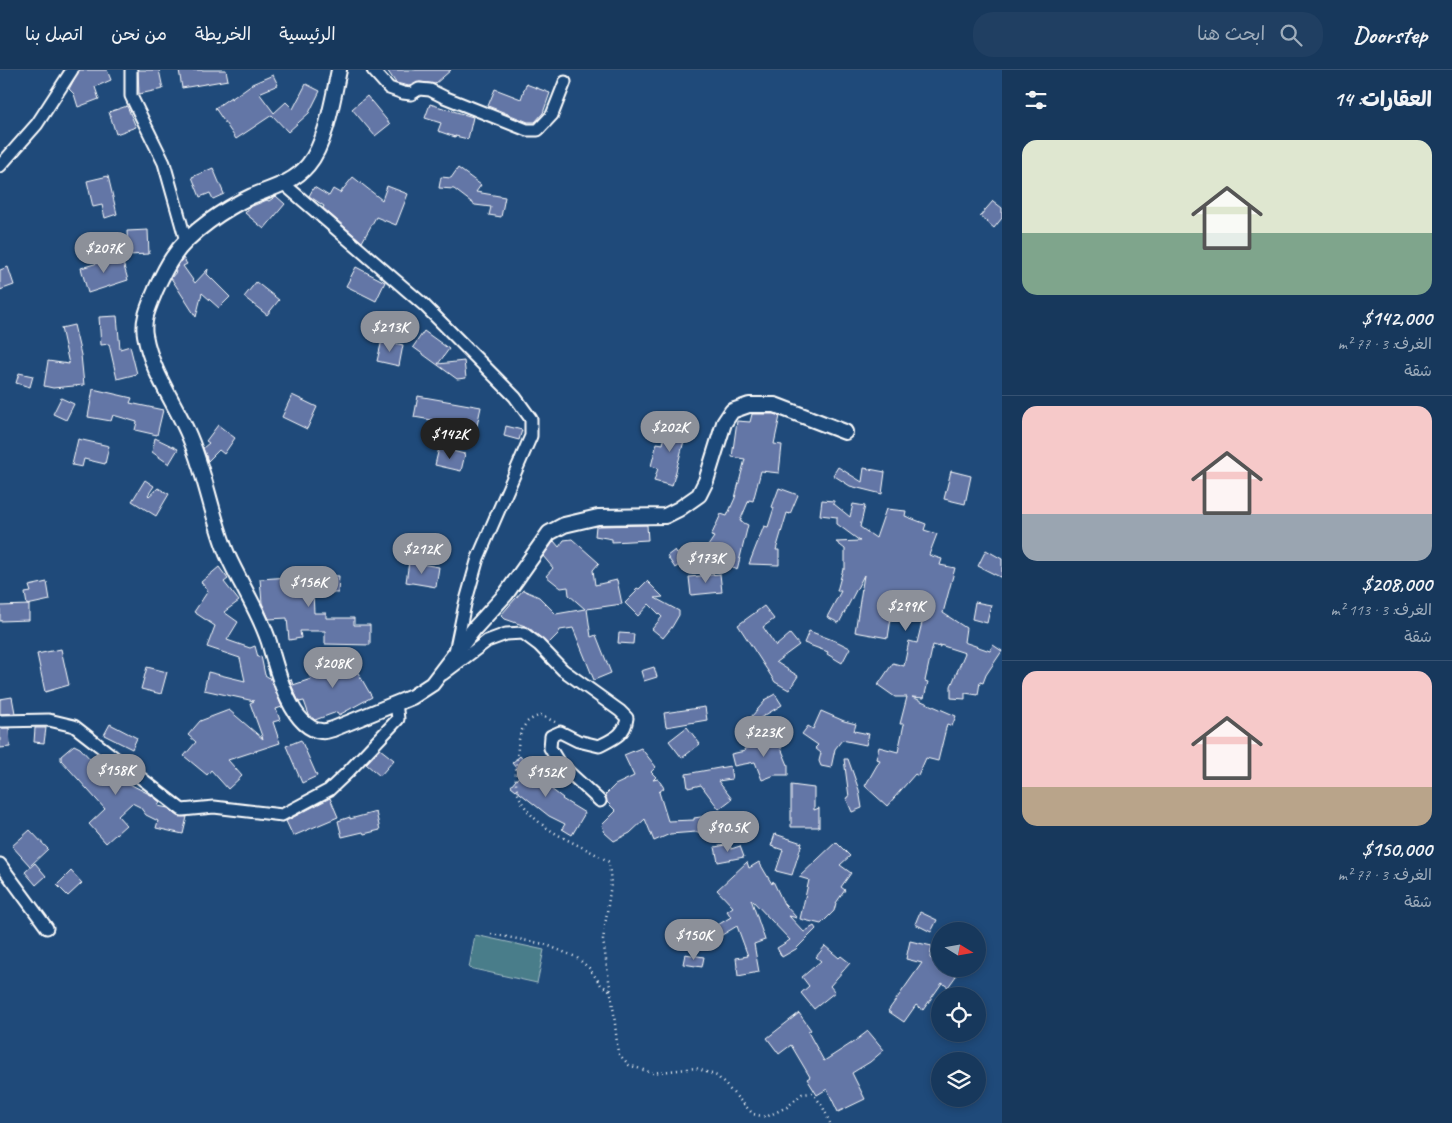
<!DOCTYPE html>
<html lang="ar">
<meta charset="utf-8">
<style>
body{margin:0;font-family:Caveat,"Playpen Sans Arabic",sans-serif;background:#203f62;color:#f1f3f6;direction:rtl;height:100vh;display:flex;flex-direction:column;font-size:19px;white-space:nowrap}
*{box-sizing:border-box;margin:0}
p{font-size:16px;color:#9eacbb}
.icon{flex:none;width:28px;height:28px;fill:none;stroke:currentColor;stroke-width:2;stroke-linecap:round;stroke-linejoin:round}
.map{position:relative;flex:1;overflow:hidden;direction:ltr}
.drawer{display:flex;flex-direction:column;background:#17385c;width:450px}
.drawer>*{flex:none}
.needle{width:32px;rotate:101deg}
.buttons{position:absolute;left:931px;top:852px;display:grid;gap:10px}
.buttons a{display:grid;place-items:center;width:55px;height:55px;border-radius:50%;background:#17385c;box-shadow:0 2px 8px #0003,0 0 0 1px #365272;font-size:25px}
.price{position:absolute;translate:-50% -42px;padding:0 11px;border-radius:18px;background:#8c9099;color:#fff;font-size:16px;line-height:32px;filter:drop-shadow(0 1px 2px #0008)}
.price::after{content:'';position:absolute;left:50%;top:30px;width:15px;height:11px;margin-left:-8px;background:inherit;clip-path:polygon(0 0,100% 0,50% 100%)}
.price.on{background:#222;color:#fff}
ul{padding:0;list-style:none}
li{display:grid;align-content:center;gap:10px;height:265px;padding:0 20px}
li+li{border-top:1px solid #365272}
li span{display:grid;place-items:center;height:155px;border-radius:15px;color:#555}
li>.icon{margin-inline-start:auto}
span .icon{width:90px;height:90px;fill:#fffc;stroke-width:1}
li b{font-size:21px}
h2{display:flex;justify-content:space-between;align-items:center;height:60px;padding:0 20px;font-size:21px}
header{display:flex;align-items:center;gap:30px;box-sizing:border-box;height:70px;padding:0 25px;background:#17385c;border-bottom:1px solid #365272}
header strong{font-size:24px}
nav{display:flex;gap:28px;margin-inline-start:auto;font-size:18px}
.search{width:350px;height:45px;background:#203f62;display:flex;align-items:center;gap:12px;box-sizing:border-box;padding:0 18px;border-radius:20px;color:#9eacbb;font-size:19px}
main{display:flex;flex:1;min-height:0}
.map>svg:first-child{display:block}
.green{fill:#4a7d8a;stroke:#a4bec4}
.building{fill:#6476a6;stroke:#fff}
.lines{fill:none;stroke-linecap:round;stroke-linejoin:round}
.minor-casing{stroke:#fff;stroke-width:15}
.tertiary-casing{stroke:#fff;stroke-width:18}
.path{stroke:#fff;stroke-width:2.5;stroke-dasharray:1 4;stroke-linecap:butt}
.minor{stroke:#1f4a7a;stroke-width:11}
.tertiary{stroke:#1f4a7a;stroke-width:14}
</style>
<header>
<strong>Doorstep</strong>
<div class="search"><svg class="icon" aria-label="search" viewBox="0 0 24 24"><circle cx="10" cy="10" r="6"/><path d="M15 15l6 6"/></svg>ابحث هنا</div>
<nav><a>الرئيسية</a><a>الخريطة</a><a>من نحن</a><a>اتصل بنا</a></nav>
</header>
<main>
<section class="drawer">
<h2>العقارات: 14<svg class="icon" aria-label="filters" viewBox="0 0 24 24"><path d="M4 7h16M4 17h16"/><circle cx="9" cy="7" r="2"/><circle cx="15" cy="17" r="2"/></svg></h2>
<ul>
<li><span style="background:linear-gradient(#dfe7d0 60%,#7fa58c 0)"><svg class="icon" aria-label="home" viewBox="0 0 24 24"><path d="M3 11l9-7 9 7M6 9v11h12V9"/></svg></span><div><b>$142,000</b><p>الغرف: 3 · 77 m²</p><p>شقة</p></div></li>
<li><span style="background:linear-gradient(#f6c9c9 70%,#9aa5b1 0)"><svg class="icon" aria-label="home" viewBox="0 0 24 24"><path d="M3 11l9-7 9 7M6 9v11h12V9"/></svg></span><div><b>$208,000</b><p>الغرف: 3 · 113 m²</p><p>شقة</p></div></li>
<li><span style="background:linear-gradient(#f6c9c9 75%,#b9a48a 0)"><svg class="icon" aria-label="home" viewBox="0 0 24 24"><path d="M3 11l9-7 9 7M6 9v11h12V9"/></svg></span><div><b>$150,000</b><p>الغرف: 3 · 77 m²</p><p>شقة</p></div></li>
</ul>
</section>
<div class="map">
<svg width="1002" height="1053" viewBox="0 0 1002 1053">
<rect width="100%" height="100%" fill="#1f4a7a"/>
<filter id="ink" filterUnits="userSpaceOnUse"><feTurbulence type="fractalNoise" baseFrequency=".02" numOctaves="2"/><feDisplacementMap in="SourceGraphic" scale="10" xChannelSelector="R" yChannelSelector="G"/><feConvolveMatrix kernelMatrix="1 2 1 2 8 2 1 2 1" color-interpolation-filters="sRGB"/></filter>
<g filter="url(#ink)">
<path class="green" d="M475,865l69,15 -7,33 -68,-15z"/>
<path class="building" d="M79,0h28l4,10 -16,7 4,12 -21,8 -4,-13 -5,-5z
M138,0h21l4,19 -24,5z
M179,0h47l2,10 -46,8z
M387,0h64l-16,14 -15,-2 -11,4 -13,-3z
M273,5l5,10 -19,8 15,20 12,-11 7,7 13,-25 14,7 -11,22 -21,19 -16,-17 -36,24 -21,-31 16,-11v2l21,-15z
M526,14l24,9 -7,20 -8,9h-7l-40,-16 7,-17 26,10z
M367,26l23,28 -15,12 -23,-27z
M430,34l43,13 -5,22 -13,-3v1l-17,-6 3,-8 -16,-5z
M127,36l9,21 -20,7 -7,-22z
M213,98l11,26 -11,5 -3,-6 -10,4 -8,-20z
M458,98l23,17 -5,7 29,5 -4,20 -12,-2 2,-8 -16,-2 -21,-16 -15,-1 2,-11 10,1z
M108,106l9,38 -12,4 -3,-13 -9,2 -6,-26z
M353,107l29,23 5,-14 21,8 -12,31 -20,-8 -14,25 -39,-34 1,-2 -15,-10 5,-9 15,9 4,-7 7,4z
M276,126l9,8 -21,25 -19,-16 5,-6 17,-7 2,1z
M993,131l9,7v10l-8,10 -14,-12z
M148,160l1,24 -21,1 -1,-24z
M121,186l7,24 -40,13 -7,-25z
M183,188l4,6 -4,2 12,17 13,-14 -1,5 23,23 -11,11 -17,-15 -6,24 -25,-39 5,-6 -1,-2z
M8,197l6,18 -14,5v-20z
M356,197l29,15 -9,19 -30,-15z
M256,212l23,18 -12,15 -23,-18z
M117,246l3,33 10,-3 7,28 -20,5 -8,-35 -8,1 -2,-28z
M74,255l7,30 3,30 -31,3 -9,-2 4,-25 21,3 -8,-36z
M424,261l25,18 -11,15 26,-3 2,17 -9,1 -44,-32z
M382,270l21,5 -4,21 -22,-5z
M19,303l14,3 -3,11 -14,-4z
M93,319l39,9 -2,5 33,7 -6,25 -22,-5 2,-8 -24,-7 -2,6 -23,-4z
M292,325l25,12 -10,22 -25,-12z
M418,326l63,11 -5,23 -27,-6v-1l-35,-6z
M61,328l13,6 -8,16 -13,-6z
M752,344h21l7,2 -6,28 8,1 -3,28 -18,-2 -8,30 -4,-1 -9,21 8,4 -11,45 -6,-4 -2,3 -25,-17 10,-15 -3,-1 10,-22 6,2 8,-18 10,-39 -13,-2 5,-36 13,1z
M676,349l13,3 -17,64 -18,-5 4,-13 -7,-2 6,-23 6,1 3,-14 7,2z
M218,355l17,13 -11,16 -5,-4 -11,11 -5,-13 6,-5 -3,-2z
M506,356l16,4 -3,10 -15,-4z
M155,368l23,11 -9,15 -17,-12z
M78,369l31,7 -4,18 -21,-5 -2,8 -10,-2z
M439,378l26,6 -4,17 -26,-6z
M838,397l24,15 2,-14 21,4 -3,22 -32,-8 -17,-11z
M951,401l20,5 -6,28 -21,-5z
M145,410l9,6 -6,9 1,1 9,-8 11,6 -13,22 -24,-15z
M779,418l19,7 -8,19 -3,-1 -11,37h3v15l-30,-1 15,-38 4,1 6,-19 -2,-1z
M822,430l12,1v3l16,13 3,-13 12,2 -5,21 16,11 10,-29 20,2 -1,5 21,8 -2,6 13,4 -8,21 13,4 -2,6 15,3 -12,45 23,15 -2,14 26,9 3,-6 9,6 -16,24 -3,8 -3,-1 -2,13 -13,-2v6l-14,-1v-12l14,-33 -25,-8v2l-7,-2 -8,36 3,1 -4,16 -12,-1 44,19 -4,10 -5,-2 -9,37 -12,-3 -8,18 -3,-2 -28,32 -22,-20 15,-26 -4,-1 3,-12 19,5 6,-28h-4l7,-27h-12l-17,-12 15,-22 11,3 5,-25 8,2 6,-25h-32l-3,20 -33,-6 9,-57 -25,48 -12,-6 14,-26h-4l6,-22h2v-20l-9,-7 24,-1 -23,-17v-7l-17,-2z
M647,455l1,15 -36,2v-3l-17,-3 1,-10h3z
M572,469l27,24 -6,7 2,15 22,-5 5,24 -35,5 4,28 5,-2 15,38 -17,7 -21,-52 -13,2 -2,4 -10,10 -20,-17 -23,-8 -4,-4 22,-25 16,7 17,17 29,-5 -16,-14 -1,-8 -7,1 -15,-12 7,-8 -10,-12 11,-15 5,6 5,-7z
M675,480l8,12 -8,6 -8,-12z
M986,480l16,9v19l-24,-12z
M409,492l30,5 -3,20 -30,-5z
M219,497l9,12 -4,3 15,19 -15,11 14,10 -11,18 23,8 5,-2 3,11 3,-1 4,19 6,4 11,28 -6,2 4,11 -7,2 7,21 -52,17 14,16 -14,13 -17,-19 -4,5 -23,-19 12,-14 -8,-7 12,-14 29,-11 34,29 -13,-36 4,-2 -50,-11 4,-18 37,9 -5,-23 -33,-11 8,-21 -21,-14 14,-21 -7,-9z
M318,501v4l21,1 -1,17 -25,-1 1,21h12v5h28v7h16v20l-45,-1v-13h-25l1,7 -12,2 -2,-22 -18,1 -7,-16 -2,-24 30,-2v-5z
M720,504l2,18 -31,3 -2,-18z
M647,511l16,16 -8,1 24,13v4l-7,12 -9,11 -11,-9 10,-12 -13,-13 -11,12 -13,-13 12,-12 -2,-1 2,-2 2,1z
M47,512l3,18 -23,5 -2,-12 6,-1 -2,-6z
M975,532l16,3 -4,18 -15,-4z
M29,535v15l-29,1v-15z
M764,536l10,13 -11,8 13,19 14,-12 9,11 -23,17 22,14 -9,14 -14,-8 -37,-57z
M809,561l29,11 12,6 -8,15 -15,-9 1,-2 -24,-9z
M619,563l15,1 -1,10 -15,-1z
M61,579l8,36 -24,7 -8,-38z
M352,585l8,15 -3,1 15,26 -33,18 -2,-3 -22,8 -6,-5 -5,-14 -5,1 -10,-22 2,-1 2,6 18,-6 -3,-7z
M147,597l20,5 -6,22 -20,-5z
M654,597l3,10 -13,4 -3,-10z
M775,624l7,11 -37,22 -1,-2 21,-24 -1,-1z
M12,627l3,16 -15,1v-15z
M705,637l2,13 -41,7 -2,-14z
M821,641l23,10 12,3 -2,7 15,3 -3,11 -24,-5 -7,9 -4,19 -10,-2 -2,-5 2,-8 -6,-5 3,-3 -16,-11 6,-8 5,3z
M110,654l27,14 -5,11 -28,-14z
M687,657l13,17 -18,14 -13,-17z
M0,658h9l1,19 -10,1z
M35,658h11l-2,15 -10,-1z
M776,666l12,29v10h-13l-13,5 -7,-18 -21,4 -3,-12 14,-3 -1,-2z
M301,670l16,36 -15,7 -16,-37z
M74,675l6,3 12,13 5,-5 8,5 17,19 29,15 9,7 -2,4 10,2 10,8 9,1 -4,17 -27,-6 2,-7 -12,-6 -6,-8 -8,-4 -14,13 8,9 -20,18 -17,-19 16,-15 -44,-49v-4z
M641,678l15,19 -5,5 5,5 -3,3 5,-1 6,9 -5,4 9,29 26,-1v-2l13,-2 2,15 -39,3 -16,7 -9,-22 -15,14 -16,8 -9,-8 -3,-8 14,-14 -9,-9 -2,-7 10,-10 19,-9 -10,-21z
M380,679l14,11 -14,16 -14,-12z
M520,686l9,11 -3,3 37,28 -1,1 23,14 -13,22 -10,-6 3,-5 -16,-8 -38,-30 10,-12 -9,-11z
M844,689h4l11,31 3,18 -10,4 -6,-14 3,-1z
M730,696l2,13 -14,2 14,18 -13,10 -18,-24 -13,3 -2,-14z
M791,715l23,3v22l5,-2v19h-28z
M330,728l8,19 -45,19 -7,-15z
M376,742l4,18 -16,4 -1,-2 -21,5 -4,-16 12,-4v2z
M30,760l18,19 -18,17 -18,-20z
M775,764l27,9 -10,32 -16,-4 7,-21 -12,-4z
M836,772l14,14 -10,9 11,8 -10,14 4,3 -9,13 -2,8 -13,13 -21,-5 9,-39 -10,-3z
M730,774l1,5 9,-3 4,11 -26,5 -3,-15z
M747,792l2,6 10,-6 13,22 1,-3 11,23 13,14 -8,-2 15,16 10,-6 2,3 -20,20 -14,8 -5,-9 13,-8 -39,-41 14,41 -11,4 5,28 -21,4 -2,-18 12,-2 -11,-30 -15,9 -6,-9 15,-9 -4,-6 6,-4 -16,-17z
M35,793l11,13 -10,9 -11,-13z
M71,801l11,12 -14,13 -11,-11z
M920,842l17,8 -6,12 -16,-8z
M910,871l22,5 -2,12 10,7v4h5l11,7 -8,11 -6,-4 -19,27 -7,-5 -12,17 -16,-11 34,-48 -16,-4z
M825,876l14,12 2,-2 9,7 -20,23 5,6 -21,17 -13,-16 8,-7 -7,-9 19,-16 -5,-4z
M685,884l19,3 -2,10 -19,-3z
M799,943l12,17 -3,2 16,29 31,-20 13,-10 16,19 -14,12 -18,11 13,26 -27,13 -11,-23 -10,6 -10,-16 3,-2 -19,-32 -12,9 -12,-16z"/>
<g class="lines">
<g class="minor-casing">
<path id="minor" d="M131,0v26l33,67 22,78
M373,0l16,18 14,5 8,1 8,-5 11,1 14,7 83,33h11l14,-15 13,-33
M0,96l37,-42 35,-54
M284,114l140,121 91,92 16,22v17l-53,122 -13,46 -10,48
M443,604l44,-33 19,-7 17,-1 16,12 24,25 57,41 7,7c-2,17 -14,21 -28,28l-21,-5 -18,-9 -9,4 -1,12 9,15 41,38
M0,651l49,-1 25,6 108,84 32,-3 68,8 47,-25 18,-17 51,-54 -2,-16
M0,794l47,64"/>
</g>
<g class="tertiary-casing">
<path id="tertiary" d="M339,0c-6,28 -13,74 -31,95 -15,18 -36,23 -56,31 -26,12 -63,36 -79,61 -7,10 -12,21 -17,32 -6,15 -14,30 -11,46 6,35 28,65 42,96 18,39 24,84 40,123 13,30 32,57 42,88 7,25 21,86 52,89 4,1 9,-1 12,-2l79,-32 20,-13 42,-55 32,-35 43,-61 15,-8 34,-8 67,-1 14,-7 20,-14 7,-14 18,-58 8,-12 17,-6h26l70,27"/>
</g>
<path class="path" d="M555,652l-14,-7c-5,2 -14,5 -16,10 -7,9 -7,23 -8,33 -1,11 -3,28 2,38 15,36 60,46 90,66l2,22 -8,56 11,74 4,39 11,12 23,8 44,-5 21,8 36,38 13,3 21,-10 15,-13 10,-1 10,12 8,18
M491,864l53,10 32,13 13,11 12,17 10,6"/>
<use href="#minor" class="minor"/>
<use href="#tertiary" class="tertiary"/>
</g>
</g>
</svg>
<div class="buttons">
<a><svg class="needle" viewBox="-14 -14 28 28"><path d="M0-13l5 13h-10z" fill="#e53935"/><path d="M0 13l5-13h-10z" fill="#9eacbb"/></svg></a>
<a><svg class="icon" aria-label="locate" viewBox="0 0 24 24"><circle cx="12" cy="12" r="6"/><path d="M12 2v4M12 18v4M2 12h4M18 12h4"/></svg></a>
<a><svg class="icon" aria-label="layers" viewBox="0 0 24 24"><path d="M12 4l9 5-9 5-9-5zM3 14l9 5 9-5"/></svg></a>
</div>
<b class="price" style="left:104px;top:204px">$207K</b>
<b class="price" style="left:390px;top:283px">$213K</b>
<b class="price" style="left:670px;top:383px">$202K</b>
<b class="price on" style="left:450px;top:390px">$142K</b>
<b class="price" style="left:422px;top:505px">$212K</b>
<b class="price" style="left:706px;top:514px">$173K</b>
<b class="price" style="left:309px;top:538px">$156K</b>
<b class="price" style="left:906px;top:562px">$299K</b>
<b class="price" style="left:333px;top:619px">$208K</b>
<b class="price" style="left:764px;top:688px">$223K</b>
<b class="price" style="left:116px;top:726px">$158K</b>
<b class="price" style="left:546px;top:728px">$152K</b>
<b class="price" style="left:728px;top:783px">$90.5K</b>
<b class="price" style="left:694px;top:891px">$150K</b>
</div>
</main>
